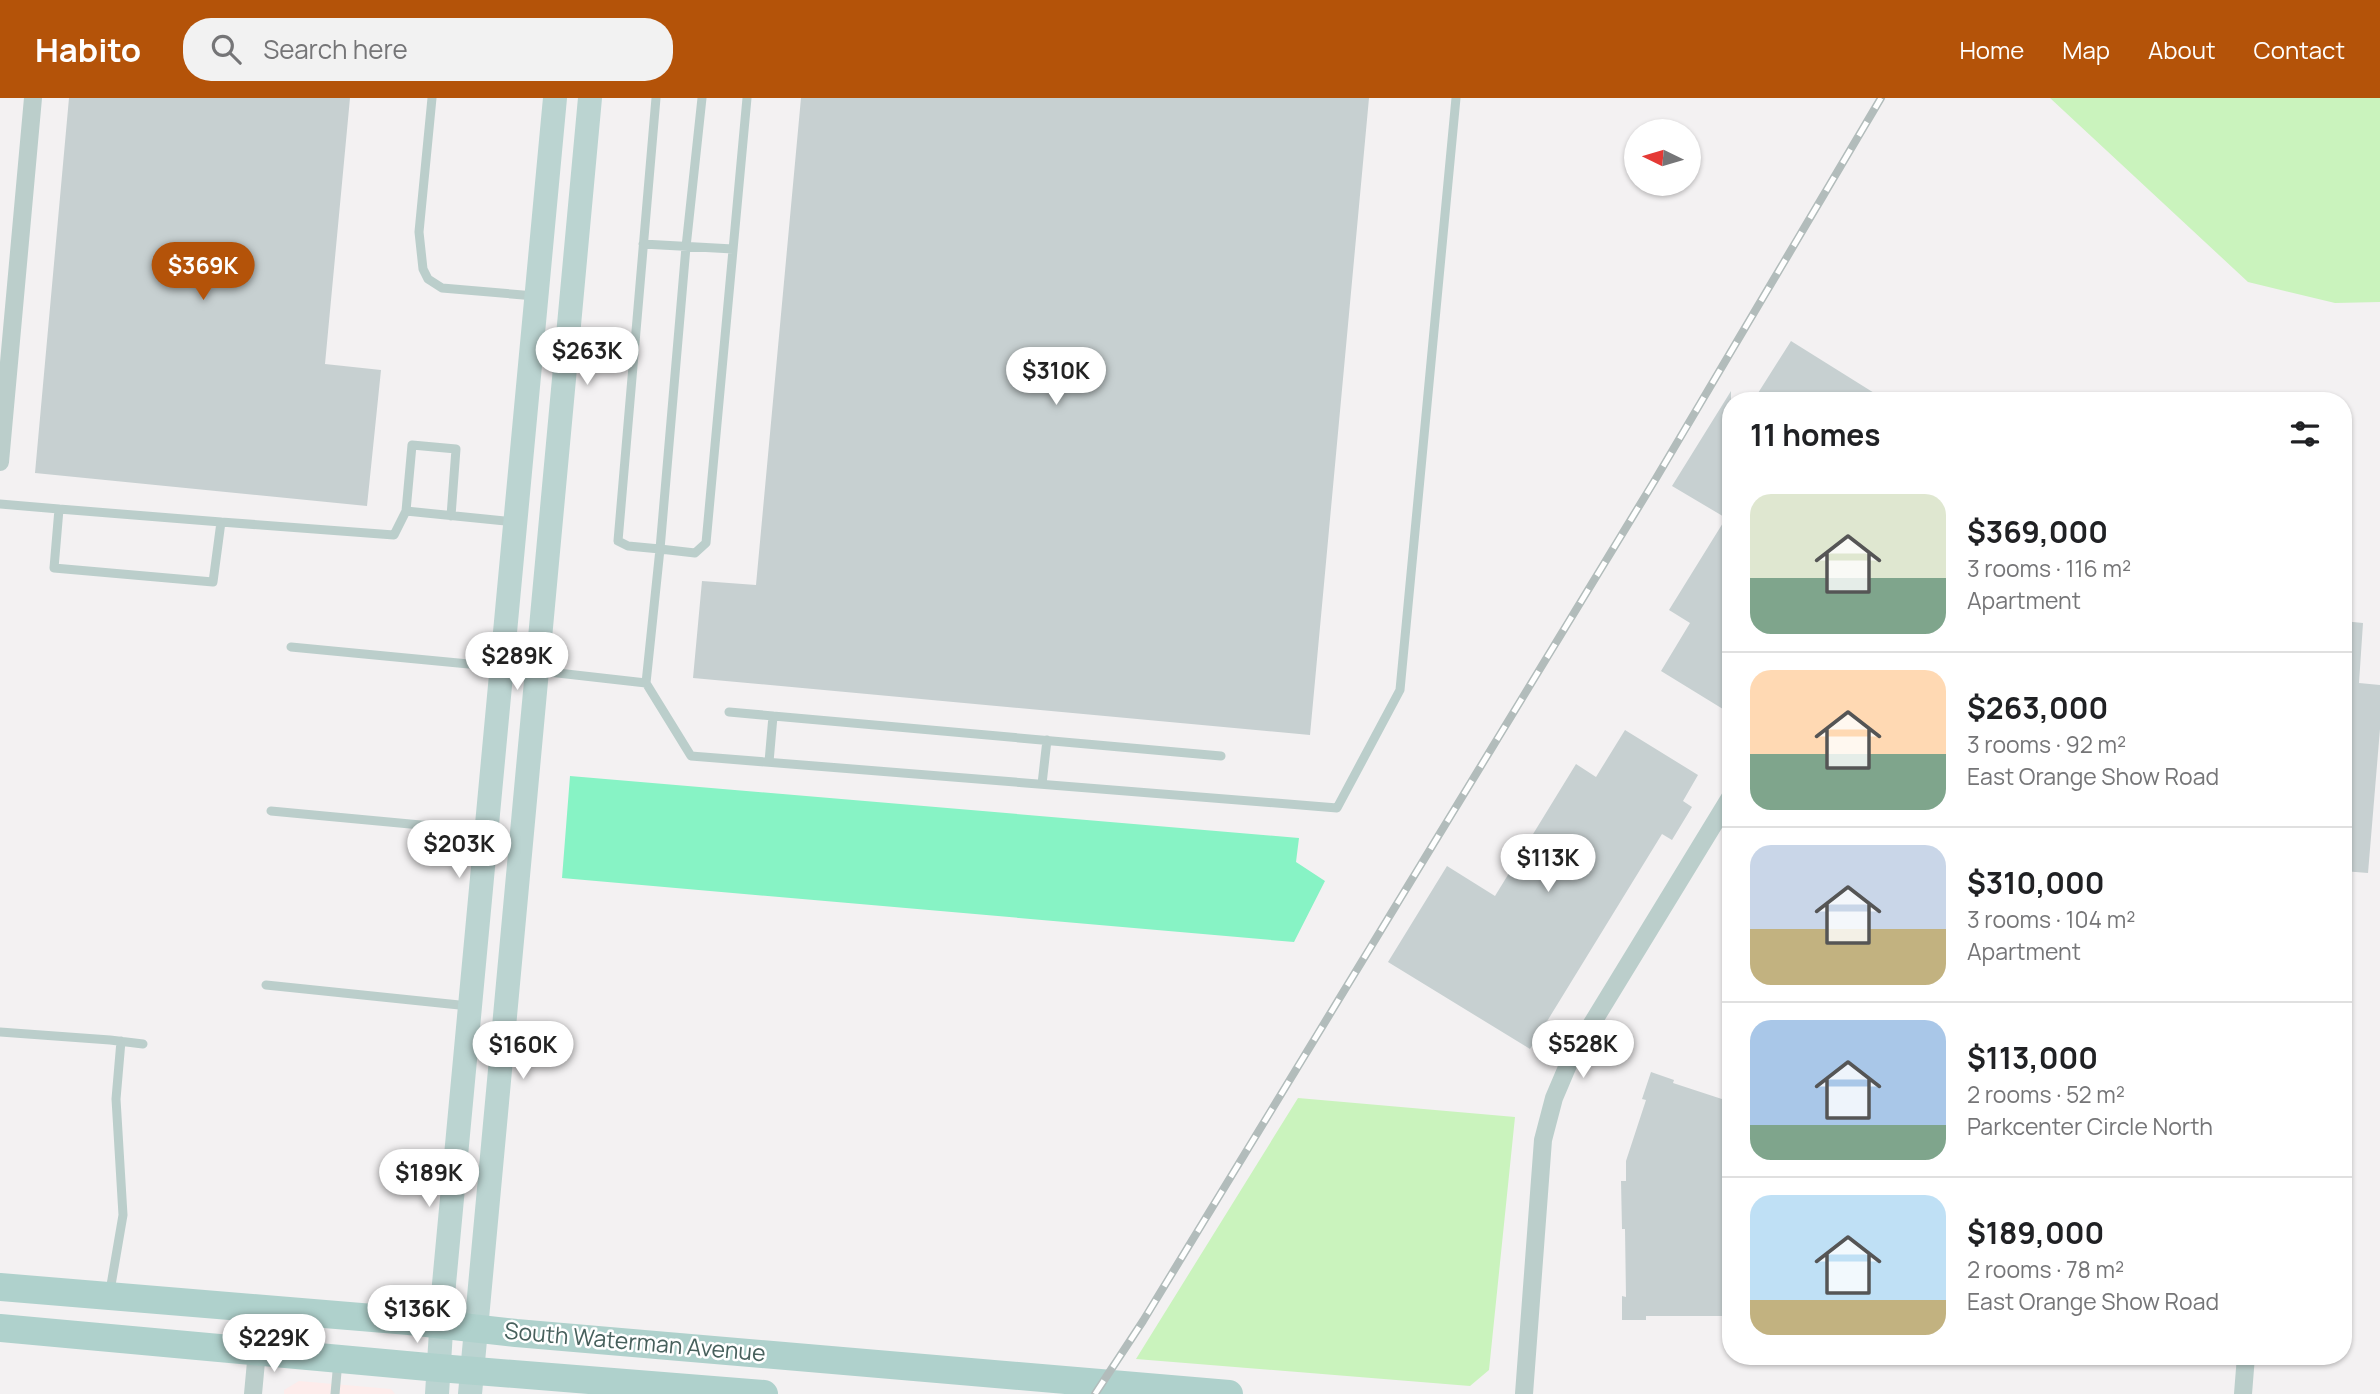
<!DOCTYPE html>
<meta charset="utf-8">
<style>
body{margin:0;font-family:Manrope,sans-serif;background:#f2f2f2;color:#202124;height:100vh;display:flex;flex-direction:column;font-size:26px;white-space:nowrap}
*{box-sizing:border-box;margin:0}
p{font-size:23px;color:#757577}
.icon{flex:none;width:38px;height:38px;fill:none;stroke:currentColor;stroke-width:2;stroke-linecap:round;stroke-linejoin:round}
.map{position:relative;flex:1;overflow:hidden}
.panel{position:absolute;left:1722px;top:294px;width:630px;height:973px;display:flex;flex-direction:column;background:#fff;border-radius:28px;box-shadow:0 2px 5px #0004}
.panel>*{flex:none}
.needle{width:46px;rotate:275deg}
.fabs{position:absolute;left:1624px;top:21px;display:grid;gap:14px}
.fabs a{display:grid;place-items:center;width:77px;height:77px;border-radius:50%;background:#fff;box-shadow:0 2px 5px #0004;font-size:35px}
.price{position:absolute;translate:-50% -60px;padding:0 16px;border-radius:24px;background:#fff;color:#222;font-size:23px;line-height:46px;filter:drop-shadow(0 2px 4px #0008)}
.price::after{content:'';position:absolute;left:50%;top:42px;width:21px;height:16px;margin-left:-10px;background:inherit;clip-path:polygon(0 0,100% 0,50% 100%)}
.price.active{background:#b45309;color:#fff}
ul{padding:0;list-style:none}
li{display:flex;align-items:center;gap:21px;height:175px;padding:0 28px}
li+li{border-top:2px solid #e0e0e0}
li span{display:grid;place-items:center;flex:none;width:196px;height:140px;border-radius:21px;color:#555}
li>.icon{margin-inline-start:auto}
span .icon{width:84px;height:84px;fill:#fffc;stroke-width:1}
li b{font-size:30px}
h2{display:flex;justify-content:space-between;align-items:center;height:84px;padding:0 28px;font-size:30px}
header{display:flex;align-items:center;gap:42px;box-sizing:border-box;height:98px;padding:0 35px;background:#b45309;color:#fff}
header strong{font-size:33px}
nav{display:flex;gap:38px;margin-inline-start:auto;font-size:24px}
.search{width:490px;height:63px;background:#f2f2f2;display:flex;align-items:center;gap:18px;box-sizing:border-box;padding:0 24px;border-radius:28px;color:#757577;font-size:26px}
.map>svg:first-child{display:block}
.commercial{fill:#fdeceb}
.green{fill:#caf3bd}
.water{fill:#87f3c5}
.building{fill:#c7d0d1}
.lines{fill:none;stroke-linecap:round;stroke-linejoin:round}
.service{stroke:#bbcecb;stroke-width:9}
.minor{stroke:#bbcecb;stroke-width:18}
.secondary{stroke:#bbd4d1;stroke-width:24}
.primary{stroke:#afd1cc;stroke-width:28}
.rail-casing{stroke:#b2bcbb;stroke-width:8}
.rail{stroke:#fff;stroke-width:5;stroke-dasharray:16;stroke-linecap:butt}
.labels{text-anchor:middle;stroke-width:5;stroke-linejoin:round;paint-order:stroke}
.street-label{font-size:23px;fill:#47605c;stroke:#fff}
</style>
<header>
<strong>Habito</strong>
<div class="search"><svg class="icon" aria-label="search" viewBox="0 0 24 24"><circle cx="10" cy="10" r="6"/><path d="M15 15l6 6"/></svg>Search here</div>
<nav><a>Home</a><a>Map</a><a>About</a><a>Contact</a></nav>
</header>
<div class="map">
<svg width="2380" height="1296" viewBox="0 0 2380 1296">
<rect width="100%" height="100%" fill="#f3f1f2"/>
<path class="commercial" d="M299,1283l92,8 4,5h-111v-4z"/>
<path class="green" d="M2050,0h330v204l-45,1 -87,-21z
M1298,1000l217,19 -26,253 -19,16 -334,-27z"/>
<path class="water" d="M570,678l729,62 -3,24 29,19 -31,61 -732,-64z"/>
<path class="building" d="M69,0h281l-25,266 56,6 -14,136 -332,-33z
M801,0h568l-59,637 -617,-57 9,-97 54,4z
M1791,243l96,60h-134z
M1731,293v323l-70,-43 29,-48 -21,-13 57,-92 -54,-32z
M2343,523l20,2 -4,60 21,2v44l-12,144 -25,-2z
M1625,632l73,45 -15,26 9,6 -20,33 -10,-6 -132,215 -142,-87 59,-96 48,30 81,-132 20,13z
M1651,974l23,8 -1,3 58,19v214h-85v4h-24v-24l4,1 -1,-68h-3l-1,-48h5v-20l20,-61 -4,-1z"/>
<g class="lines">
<path class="service" d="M432,0l-13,134 4,37 5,10 14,9 93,8
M656,0l-38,443 10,5 32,3 26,-302 16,-149
M643,146l90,5
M0,406l59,5
M406,413l6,-66 44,4 -5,67
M221,424l-162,-13 -5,59 159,14 8,-60 173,13 12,-24 108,11
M291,549l209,20
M540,573l106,12 45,73 646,52 63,-118 56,-592
M646,585l14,-134 35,4 11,-10 41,-445
M729,614l492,44
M769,664l4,-46
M1042,686l5,-44
M271,713l214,20
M266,887l203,21
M0,934l110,8 33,4
M110,1193l13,-76 -7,-116 5,-58
M335,1296l3,-33"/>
<path class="minor" d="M0,364l33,-364
M253,1296l4,-43
M1524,1296l19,-254 11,-42 17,-40 160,-262
M2243,1296l3,-38"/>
<path class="secondary" d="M437,1296l7,-110 111,-1186
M470,1296l120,-1296"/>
<path class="primary" d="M0,1189l409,34 107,12 713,61
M0,1230l439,40 325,26"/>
<g class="rail-casing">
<path id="rail" d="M1095,1296l48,-73 512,-841 226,-382"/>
</g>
<use href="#rail" class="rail"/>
</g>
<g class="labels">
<g class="street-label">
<text transform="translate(635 1244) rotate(5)" y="8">South Waterman Avenue</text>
</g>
</g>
</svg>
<div class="fabs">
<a><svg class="needle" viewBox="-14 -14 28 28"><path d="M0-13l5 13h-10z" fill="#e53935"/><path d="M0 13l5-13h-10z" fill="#757577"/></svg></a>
</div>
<b class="price active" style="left:203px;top:204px">$369K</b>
<b class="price" style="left:587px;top:289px">$263K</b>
<b class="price" style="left:1056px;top:309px">$310K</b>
<b class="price" style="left:517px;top:594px">$289K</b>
<b class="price" style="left:459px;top:782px">$203K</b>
<b class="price" style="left:1548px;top:796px">$113K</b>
<b class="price" style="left:1583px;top:982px">$528K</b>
<b class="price" style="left:523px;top:983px">$160K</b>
<b class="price" style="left:429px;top:1111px">$189K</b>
<b class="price" style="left:417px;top:1247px">$136K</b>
<b class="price" style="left:274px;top:1276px">$229K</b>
<section class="panel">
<h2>11 homes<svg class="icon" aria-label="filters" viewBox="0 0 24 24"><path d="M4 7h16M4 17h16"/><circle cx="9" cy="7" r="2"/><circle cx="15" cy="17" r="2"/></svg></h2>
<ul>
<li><span style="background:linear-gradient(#dfe7d0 60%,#7fa58c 0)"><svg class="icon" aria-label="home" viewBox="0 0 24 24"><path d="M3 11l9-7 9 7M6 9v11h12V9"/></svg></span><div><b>$369,000</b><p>3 rooms · 116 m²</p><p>Apartment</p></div></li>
<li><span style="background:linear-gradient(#ffd9b3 60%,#7fa58c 0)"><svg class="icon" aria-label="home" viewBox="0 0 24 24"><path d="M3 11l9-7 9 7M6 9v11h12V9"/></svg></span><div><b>$263,000</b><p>3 rooms · 92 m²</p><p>East Orange Show Road</p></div></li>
<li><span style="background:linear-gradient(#c9d6e8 60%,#c2b280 0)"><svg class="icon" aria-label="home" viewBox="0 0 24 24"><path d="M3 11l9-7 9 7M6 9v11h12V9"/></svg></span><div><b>$310,000</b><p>3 rooms · 104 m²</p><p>Apartment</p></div></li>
<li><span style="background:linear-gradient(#a9c7e8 75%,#7fa58c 0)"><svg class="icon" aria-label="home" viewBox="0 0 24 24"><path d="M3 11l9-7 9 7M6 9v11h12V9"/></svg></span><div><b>$113,000</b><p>2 rooms · 52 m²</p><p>Parkcenter Circle North</p></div></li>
<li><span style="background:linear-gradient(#bfe0f5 75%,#c2b280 0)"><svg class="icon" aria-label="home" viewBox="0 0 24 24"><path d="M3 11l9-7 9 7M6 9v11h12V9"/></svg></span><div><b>$189,000</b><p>2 rooms · 78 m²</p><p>East Orange Show Road</p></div></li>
</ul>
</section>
</div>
